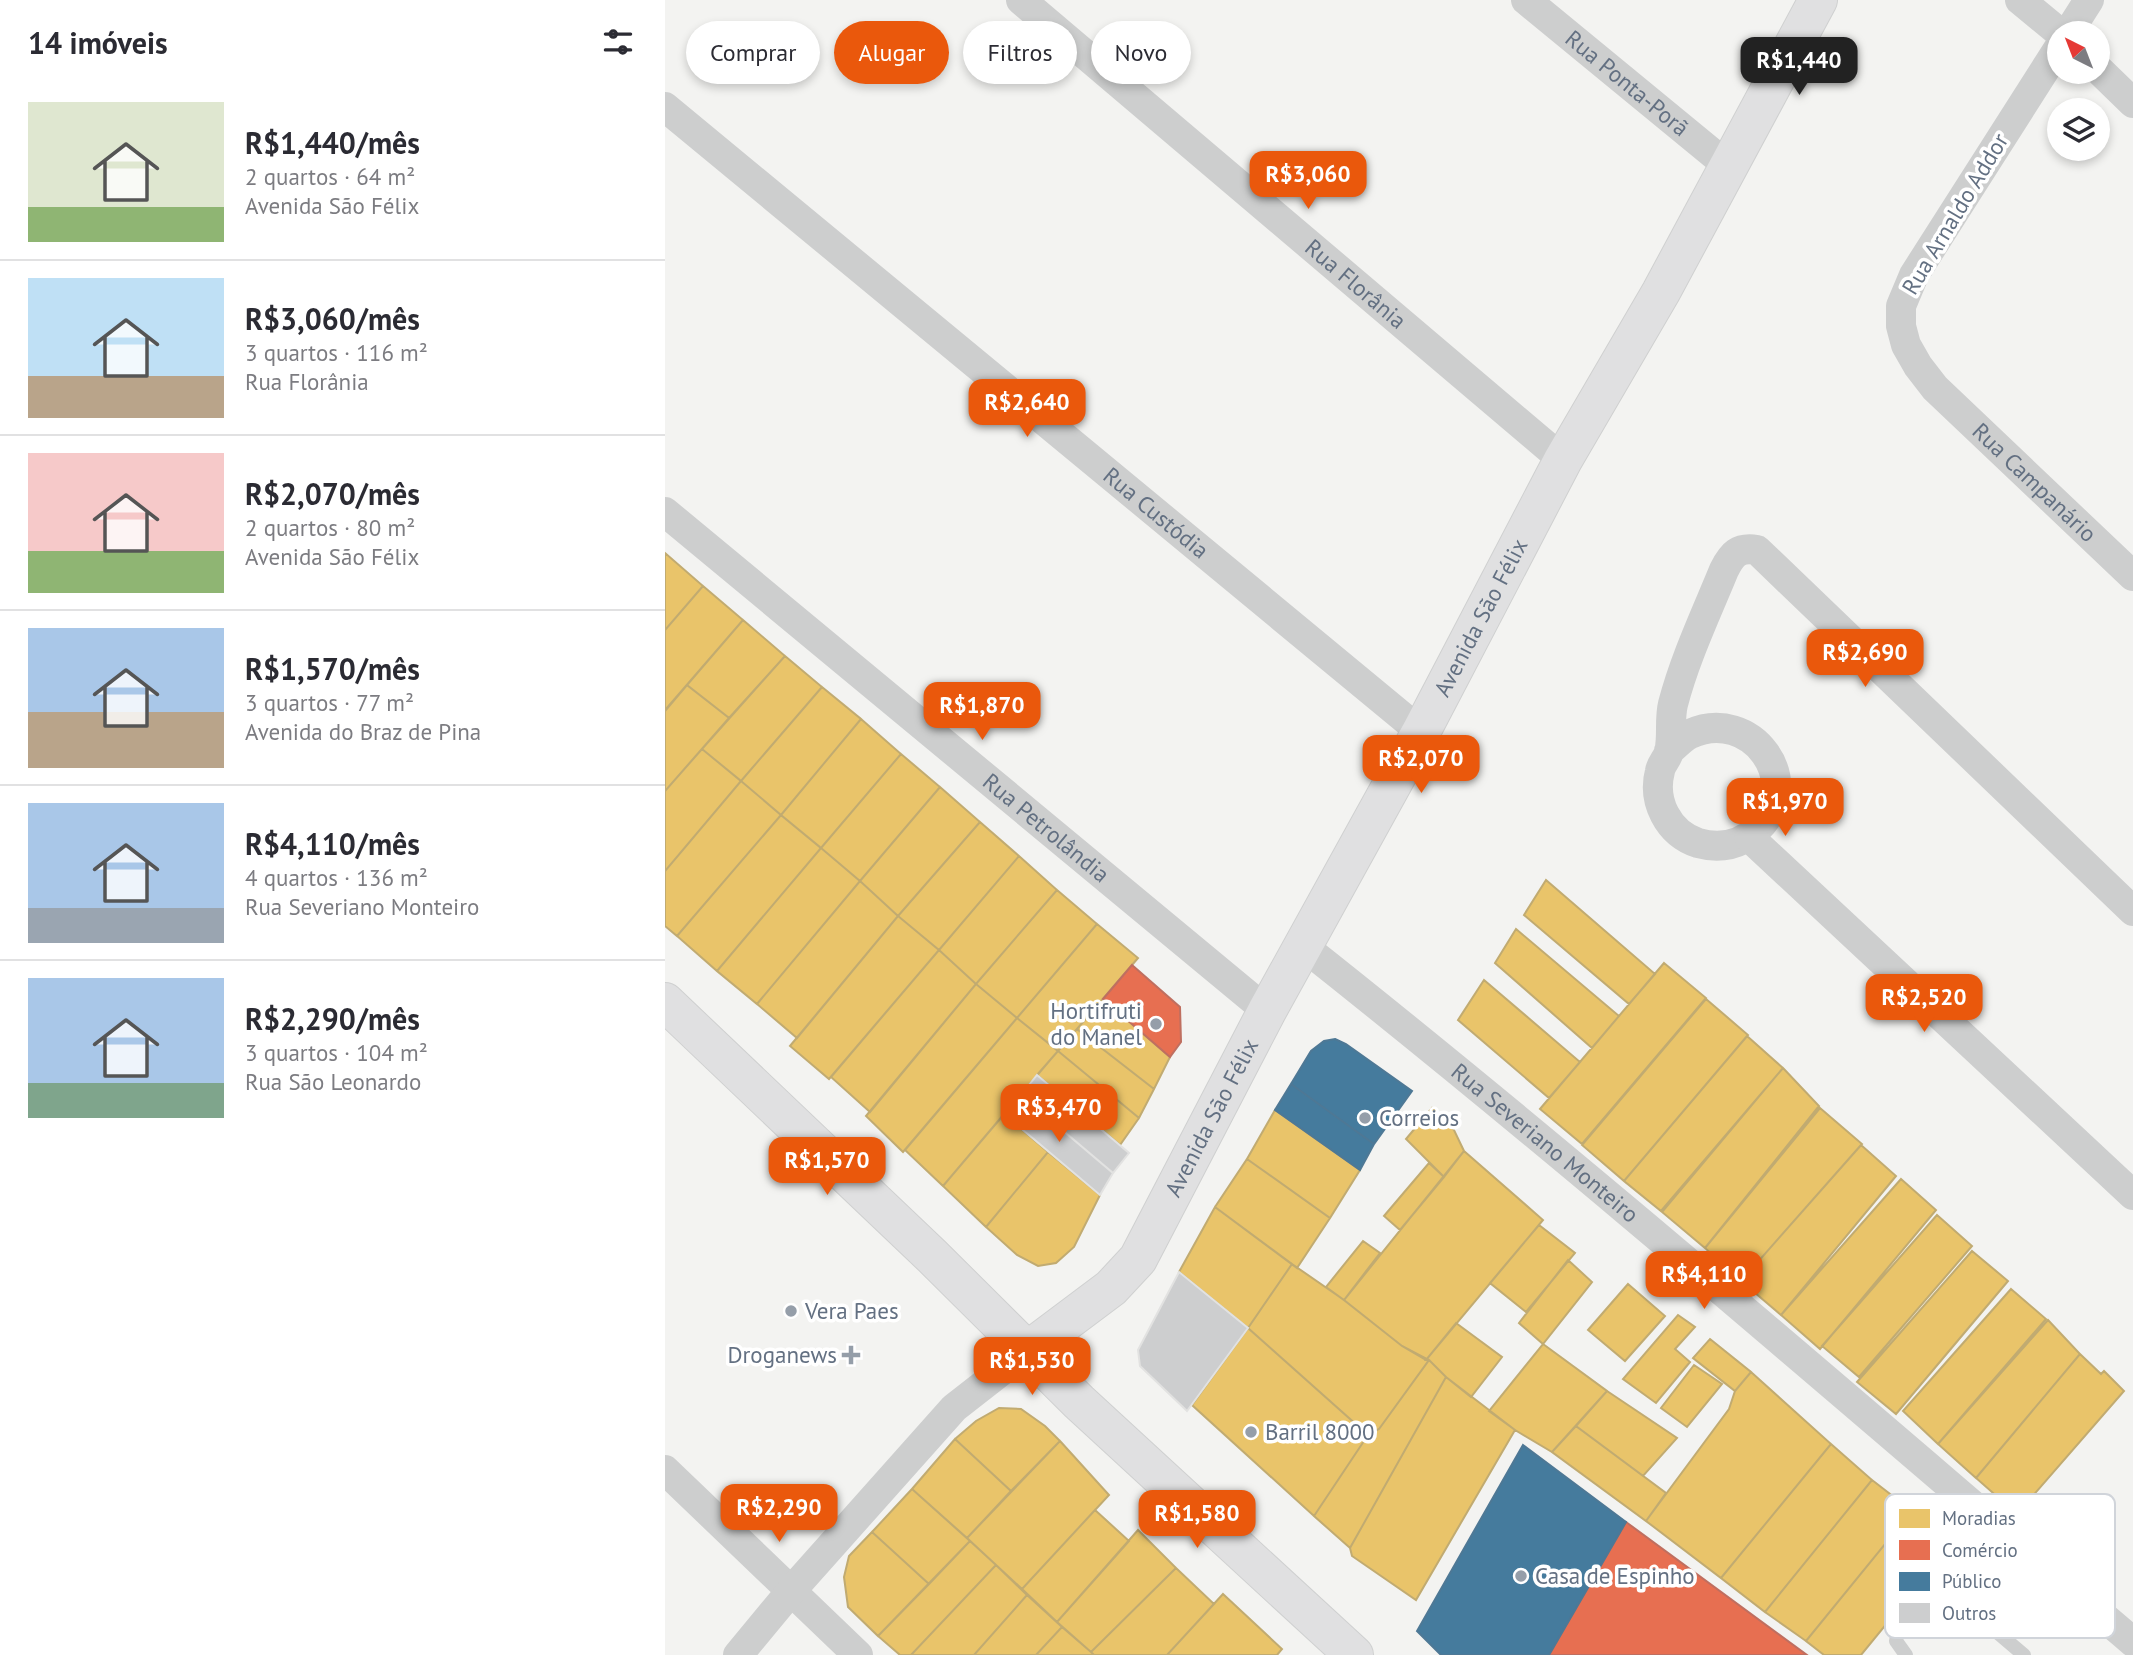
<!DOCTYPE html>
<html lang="pt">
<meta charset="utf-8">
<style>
body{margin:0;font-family:"PT Sans",sans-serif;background:#f2f2f3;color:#2b2b33;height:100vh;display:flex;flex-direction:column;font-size:26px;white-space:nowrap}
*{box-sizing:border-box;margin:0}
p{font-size:23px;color:#7c7c81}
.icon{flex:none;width:38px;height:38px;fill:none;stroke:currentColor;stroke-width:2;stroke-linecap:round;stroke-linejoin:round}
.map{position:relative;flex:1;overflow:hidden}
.panel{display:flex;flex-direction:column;background:#fff;width:665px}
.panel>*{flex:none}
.hud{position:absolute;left:21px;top:21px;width:665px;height:63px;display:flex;gap:14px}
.needle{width:46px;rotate:318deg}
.buttons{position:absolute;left:1382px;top:21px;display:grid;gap:14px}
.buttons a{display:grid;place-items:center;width:63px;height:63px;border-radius:50%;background:#fff;box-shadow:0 4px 10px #0003;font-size:35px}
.price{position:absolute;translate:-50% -60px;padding:0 16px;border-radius:14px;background:#ea580c;color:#fff;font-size:23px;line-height:46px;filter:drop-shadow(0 2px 4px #0008)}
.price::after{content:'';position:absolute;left:50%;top:42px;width:21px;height:16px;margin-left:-10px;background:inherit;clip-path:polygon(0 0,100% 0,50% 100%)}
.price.selected{background:#222;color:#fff}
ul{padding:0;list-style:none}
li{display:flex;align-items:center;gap:21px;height:175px;padding:0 28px}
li+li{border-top:2px solid #e1e1e2}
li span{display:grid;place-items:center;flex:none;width:196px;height:140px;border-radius:0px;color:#555}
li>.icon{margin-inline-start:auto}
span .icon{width:84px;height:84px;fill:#fffc;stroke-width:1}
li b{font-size:30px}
h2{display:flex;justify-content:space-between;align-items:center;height:84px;padding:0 28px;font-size:30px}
.chip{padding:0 24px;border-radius:32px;background:#fff;box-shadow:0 4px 10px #0003;font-size:24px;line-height:63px}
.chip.selected{background:#ea580c;color:#fff}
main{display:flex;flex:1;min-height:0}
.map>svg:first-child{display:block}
.homes{fill:#e9c46a;stroke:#c1ab71;stroke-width:2}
.shops{fill:#e76f51;stroke:#bf6f60;stroke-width:2}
.public{fill:#457b9d;stroke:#4e7895;stroke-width:2}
.building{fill:#cdcecf;stroke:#e2e2e1;stroke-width:2}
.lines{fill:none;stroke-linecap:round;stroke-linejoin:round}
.secondary-casing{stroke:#cfd0d0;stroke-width:40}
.lane{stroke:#cdcece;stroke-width:14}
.street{stroke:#cdcece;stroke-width:30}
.secondary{stroke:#e0e0e1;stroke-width:38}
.poi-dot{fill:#959ea9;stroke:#fff;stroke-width:2.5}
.labels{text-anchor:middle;stroke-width:7;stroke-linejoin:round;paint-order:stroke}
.street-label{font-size:23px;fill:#637082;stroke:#fff}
.poi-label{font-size:23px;fill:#637082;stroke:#fff;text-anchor:start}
.key{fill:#fff;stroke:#d0d4da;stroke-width:2}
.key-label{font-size:19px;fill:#637082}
</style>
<main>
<section class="panel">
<h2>14 imóveis<svg class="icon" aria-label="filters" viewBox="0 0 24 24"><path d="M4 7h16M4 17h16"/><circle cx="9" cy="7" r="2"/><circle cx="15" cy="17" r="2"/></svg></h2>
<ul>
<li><span style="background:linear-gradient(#dfe7d0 75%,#8fb573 0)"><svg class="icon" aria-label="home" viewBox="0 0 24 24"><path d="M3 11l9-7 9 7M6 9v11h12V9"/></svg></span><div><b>R$1,440/mês</b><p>2 quartos · 64 m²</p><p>Avenida São Félix</p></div></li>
<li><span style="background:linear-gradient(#bfe0f5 70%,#b9a48a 0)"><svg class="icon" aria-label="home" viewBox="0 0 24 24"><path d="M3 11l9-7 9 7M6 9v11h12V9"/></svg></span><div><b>R$3,060/mês</b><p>3 quartos · 116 m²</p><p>Rua Florânia</p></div></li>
<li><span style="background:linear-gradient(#f6c9c9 70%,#8fb573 0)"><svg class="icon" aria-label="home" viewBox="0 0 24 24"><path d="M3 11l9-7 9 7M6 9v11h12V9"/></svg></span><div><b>R$2,070/mês</b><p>2 quartos · 80 m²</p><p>Avenida São Félix</p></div></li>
<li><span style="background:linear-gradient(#a9c7e8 60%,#b9a48a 0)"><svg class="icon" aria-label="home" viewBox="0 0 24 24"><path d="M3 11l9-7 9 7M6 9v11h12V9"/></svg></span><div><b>R$1,570/mês</b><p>3 quartos · 77 m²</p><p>Avenida do Braz de Pina</p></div></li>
<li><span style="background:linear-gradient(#a9c7e8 75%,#9aa5b1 0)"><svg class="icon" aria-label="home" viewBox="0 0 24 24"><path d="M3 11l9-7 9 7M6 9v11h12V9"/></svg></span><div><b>R$4,110/mês</b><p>4 quartos · 136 m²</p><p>Rua Severiano Monteiro</p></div></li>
<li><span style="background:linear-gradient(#a9c7e8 75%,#7fa58c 0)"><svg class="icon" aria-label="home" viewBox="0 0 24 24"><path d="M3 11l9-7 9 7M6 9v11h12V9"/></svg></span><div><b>R$2,290/mês</b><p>3 quartos · 104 m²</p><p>Rua São Leonardo</p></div></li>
</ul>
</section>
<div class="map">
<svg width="1468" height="1655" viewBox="0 0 1468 1655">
<rect width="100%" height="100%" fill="#f3f3f1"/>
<path class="homes" d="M0,553l38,33 -38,44z
M38,586l40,34 -78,90v-80z
M78,620l42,36 -56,62 -42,-33z
M120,656l37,31 -81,94 -39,-32z
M22,685l42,33 -64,73v-80z
M157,687l39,32 -80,96 -40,-34z
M196,719l40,35 -80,94 -40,-33z
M37,749l39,32 -76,90v-80z
M236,754l39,33 -80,94 -39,-33z
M76,781l40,34 -104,121 -12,-10v-55z
M275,787l40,35 -82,94 -38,-35z
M116,815l40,33 -104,123 -40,-35z
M315,822l39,34 -80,94 -41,-34z
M156,848l39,33 -103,123 -40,-33z
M354,856l38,34 -81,94 -37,-34z
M881,880l109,94 -26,30 -105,-89z
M195,881l38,35 -101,122 -40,-34z
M392,890l40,34 -80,94 -41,-34z
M233,916l41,34 -110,129 -39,-33z
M432,924l41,34 -80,93 -41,-33z
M851,929l103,87 -27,32 -97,-85z
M274,950l37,34 -106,128 -39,-35z
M999,963l42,35 -124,146 -42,-35z
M819,980l96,82 -31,36 -91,-78z
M311,984l41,34 -114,134 -37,-36z
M438,999l67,58 -16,32 -77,-60z
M1041,999l42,36 -124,146 -42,-36z
M352,1018l41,33 -115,135 -38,-36z
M412,1029l77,60 -15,29 -81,-67z
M1082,1036l36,32 -122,143 -37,-30z
M393,1051l81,67 -19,27 -83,-70z
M1118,1068l36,38 -114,142 -43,-36z
M767,1108l22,22 10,21 -20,26 -38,-38z
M1155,1108l42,36 -121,137 -36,-33z
M610,1110l85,60 -30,48 -83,-59z
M339,1114l44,38 -62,75 -43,-41z
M1196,1145l35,31 -115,139 -40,-34z
M799,1151l79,69 -117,140 -24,-14 -58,-46z
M383,1152l52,43 -26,52 -18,16 -18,3 -21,-11 -31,-28z
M582,1159l83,59 -33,50 -82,-61z
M764,1163l15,14 -44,53 -16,-14z
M1236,1179l35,31 -116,139 -39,-34z
M550,1207l77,57 -44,64 -69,-56z
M1272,1215l35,31 -113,131 -37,-31z
M874,1225l36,28 -49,59 -36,-29z
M698,1241l17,12 -36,47 -18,-13z
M1307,1251l36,30 -112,133 -39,-32z
M903,1260l24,22 -49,62 -24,-21z
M627,1264l52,36 58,46 27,14 -50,69 -11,6 -120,-107z
M963,1284l37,32 -40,45 -37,-31z
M1346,1289l35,30 -108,125 -35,-33z
M1013,1315l17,12 -20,22 15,13 -34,41 -33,-24z
M1383,1320l32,34 -104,124 -38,-34z
M791,1323l46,34 -31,40 -25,-20 -17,-17h-3z
M583,1328l120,107 -54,81 -122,-111z
M1045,1339l41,33 -16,19 -42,-33z
M878,1344l64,47 -55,61 -37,-22 -26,-19z
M1415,1354l21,20 3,-3 20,20 -107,123 -41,-36z
M764,1360l17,17 -96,171 -36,-32 54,-81 11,-6z
M1029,1365l28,19 -35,43 -26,-19z
M1086,1372l80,72 -110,134 -75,-57 83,-112 6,-18z
M781,1377l69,53 -99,170 -64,-44 -2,-8z
M942,1391l70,47 -34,38 -67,-50z
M334,1408l22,1 24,17 15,15 -49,50 -56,-52 21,-18z
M911,1426l90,67 -20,28 -94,-69z
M290,1439l56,52 -44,47 -55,-49z
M395,1441l49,54 -87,94 -55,-51z
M1166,1444l41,36 -107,132 -44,-34z
M1207,1480l40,31 -106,130 -41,-29z
M247,1489l58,52 -41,43 -57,-52z
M430,1510l34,31 -72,81 -35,-33z
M1247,1511l40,33 -91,111h-37l-18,-14z
M473,1530l38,38 -85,84 -34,-30z
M207,1532l57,52 -51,52 -30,-29 -4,-30 5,-21z
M305,1541l26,24 -85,90h-11l-22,-19z
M331,1565l31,30 -53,60h-63z
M511,1568l38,36 -47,51h-73l-3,-3z
M558,1594l59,55 -5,6h-110z
M362,1595l35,32 -26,28h-62z
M397,1627l29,25 3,3h-58z"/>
<path class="shops" d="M467,965l48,42 1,35 -11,15 -67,-58z
M961,1522l181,133h-258z"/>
<path class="public" d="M670,1039l11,5 66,47 -38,53 -83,-60 20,-33 13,-10z
M626,1084l83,60 -14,26 -85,-60z
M858,1445l103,77 -77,133h-108l-24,-24z"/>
<path class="building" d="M372,1075l92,78 -16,20 -92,-78z
M356,1095l92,78 -13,22 -96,-81z
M514,1272l69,56 -61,83 -47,-45 -2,-16z"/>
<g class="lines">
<g class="secondary-casing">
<g id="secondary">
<path d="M0,1002l267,254 147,146 275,253"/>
<path id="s7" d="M362,1351l84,-63 27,-29 129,-248 154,-279 142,-272 98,-168 157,-292"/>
</g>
</g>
<path class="lane" d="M1241,1655l-10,-14c1,-12 30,-49 44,-50 3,0 9,2 12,3l72,61"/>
<g class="street">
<path id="s1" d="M356,0l542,460"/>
<path id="s2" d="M861,0l202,166"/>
<path d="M1355,0l40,33"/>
<path d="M1403,33l21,-33"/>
<path id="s3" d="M1395,46l-146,229 -13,31v20l5,19 12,21 17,22 198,188"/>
<path d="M1433,69l35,34"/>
<path id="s4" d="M0,107l756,625"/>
<path id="s5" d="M0,512l602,499"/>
<path d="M1004,751c7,-6 13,-13 21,-17 61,-28 117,48 67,95 -16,16 -37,20 -59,14 -30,-10 -46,-42 -38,-72 1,-7 7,-12 9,-19 4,-15 0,-32 4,-48 12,-46 33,-90 51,-134 8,-16 14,-23 33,-20l376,361"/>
<path d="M1084,837l384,358"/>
<path id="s6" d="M638,946c283,224 555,462 830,696"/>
<path d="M0,1470l193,185"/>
<path d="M73,1655l53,-64 163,-183 73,-57"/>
</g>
<use href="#secondary" class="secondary"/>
</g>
<g class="poi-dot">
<circle cx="491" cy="1024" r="7"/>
<circle cx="700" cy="1118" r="7"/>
<circle cx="126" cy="1311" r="7"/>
<path d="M182.5 1344.5h7v7h7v7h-7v7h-7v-7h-7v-7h7z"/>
<circle cx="586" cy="1432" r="7"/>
<circle cx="856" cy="1576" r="7"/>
</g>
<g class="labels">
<g class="street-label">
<text dy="8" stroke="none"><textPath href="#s2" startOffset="131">Rua Ponta-Porã</textPath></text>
<text transform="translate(1290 214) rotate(-59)" y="8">Rua Arnaldo Addor</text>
<text dy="8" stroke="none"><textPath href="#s1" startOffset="439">Rua Florânia</textPath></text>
<text dy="8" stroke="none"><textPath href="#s3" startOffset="534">Rua Campanário</textPath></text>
<text dy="8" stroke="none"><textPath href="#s4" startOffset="637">Rua Custódia</textPath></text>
<text dy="8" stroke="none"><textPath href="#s7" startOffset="872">Avenida São Félix</textPath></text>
<text dy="8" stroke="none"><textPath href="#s5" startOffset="495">Rua Petrolândia</textPath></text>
<text dy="8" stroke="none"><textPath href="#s7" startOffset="304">Avenida São Félix</textPath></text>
<text dy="8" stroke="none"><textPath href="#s6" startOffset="312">Rua Severiano Monteiro</textPath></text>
</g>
<g class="poi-label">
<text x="477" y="1019" text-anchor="end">Hortifruti<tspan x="477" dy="26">do Manel</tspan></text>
<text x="714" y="1126">Correios</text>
<text x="140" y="1319">Vera Paes</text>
<text x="172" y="1363" text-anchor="end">Droganews</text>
<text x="600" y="1440">Barril 8000</text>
<text x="870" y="1584">Casa de Espinho</text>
</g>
</g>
<rect x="1220" y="1494" width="230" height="144" rx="10" class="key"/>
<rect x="1234" y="1509" width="31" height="19" fill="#e9c46a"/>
<rect x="1234" y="1540" width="31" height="20" fill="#e76f51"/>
<rect x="1234" y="1572" width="31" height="19" fill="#457b9d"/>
<rect x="1234" y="1603" width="31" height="20" fill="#cdcecf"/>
<g class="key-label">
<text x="1277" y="1525">Moradias</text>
<text x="1277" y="1557">Comércio</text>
<text x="1277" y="1588">Público</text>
<text x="1277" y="1620">Outros</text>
</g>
</svg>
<div class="buttons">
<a><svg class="needle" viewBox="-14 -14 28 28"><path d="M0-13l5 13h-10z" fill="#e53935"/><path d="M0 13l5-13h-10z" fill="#7c7c81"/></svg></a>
<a><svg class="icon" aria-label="layers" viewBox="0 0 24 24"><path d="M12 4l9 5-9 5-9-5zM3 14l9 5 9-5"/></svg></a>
</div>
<b class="price selected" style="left:1134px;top:97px">R$1,440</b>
<b class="price" style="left:643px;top:211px">R$3,060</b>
<b class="price" style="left:362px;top:439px">R$2,640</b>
<b class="price" style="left:1200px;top:689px">R$2,690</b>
<b class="price" style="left:317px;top:742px">R$1,870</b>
<b class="price" style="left:756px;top:795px">R$2,070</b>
<b class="price" style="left:1120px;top:838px">R$1,970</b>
<b class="price" style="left:1259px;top:1034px">R$2,520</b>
<b class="price" style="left:394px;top:1144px">R$3,470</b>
<b class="price" style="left:162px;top:1197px">R$1,570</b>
<b class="price" style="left:1039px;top:1311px">R$4,110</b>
<b class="price" style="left:367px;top:1397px">R$1,530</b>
<b class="price" style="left:114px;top:1544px">R$2,290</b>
<b class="price" style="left:532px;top:1550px">R$1,580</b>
<div class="hud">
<a class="chip">Comprar</a>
<a class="chip selected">Alugar</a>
<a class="chip">Filtros</a>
<a class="chip">Novo</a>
</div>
</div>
</main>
